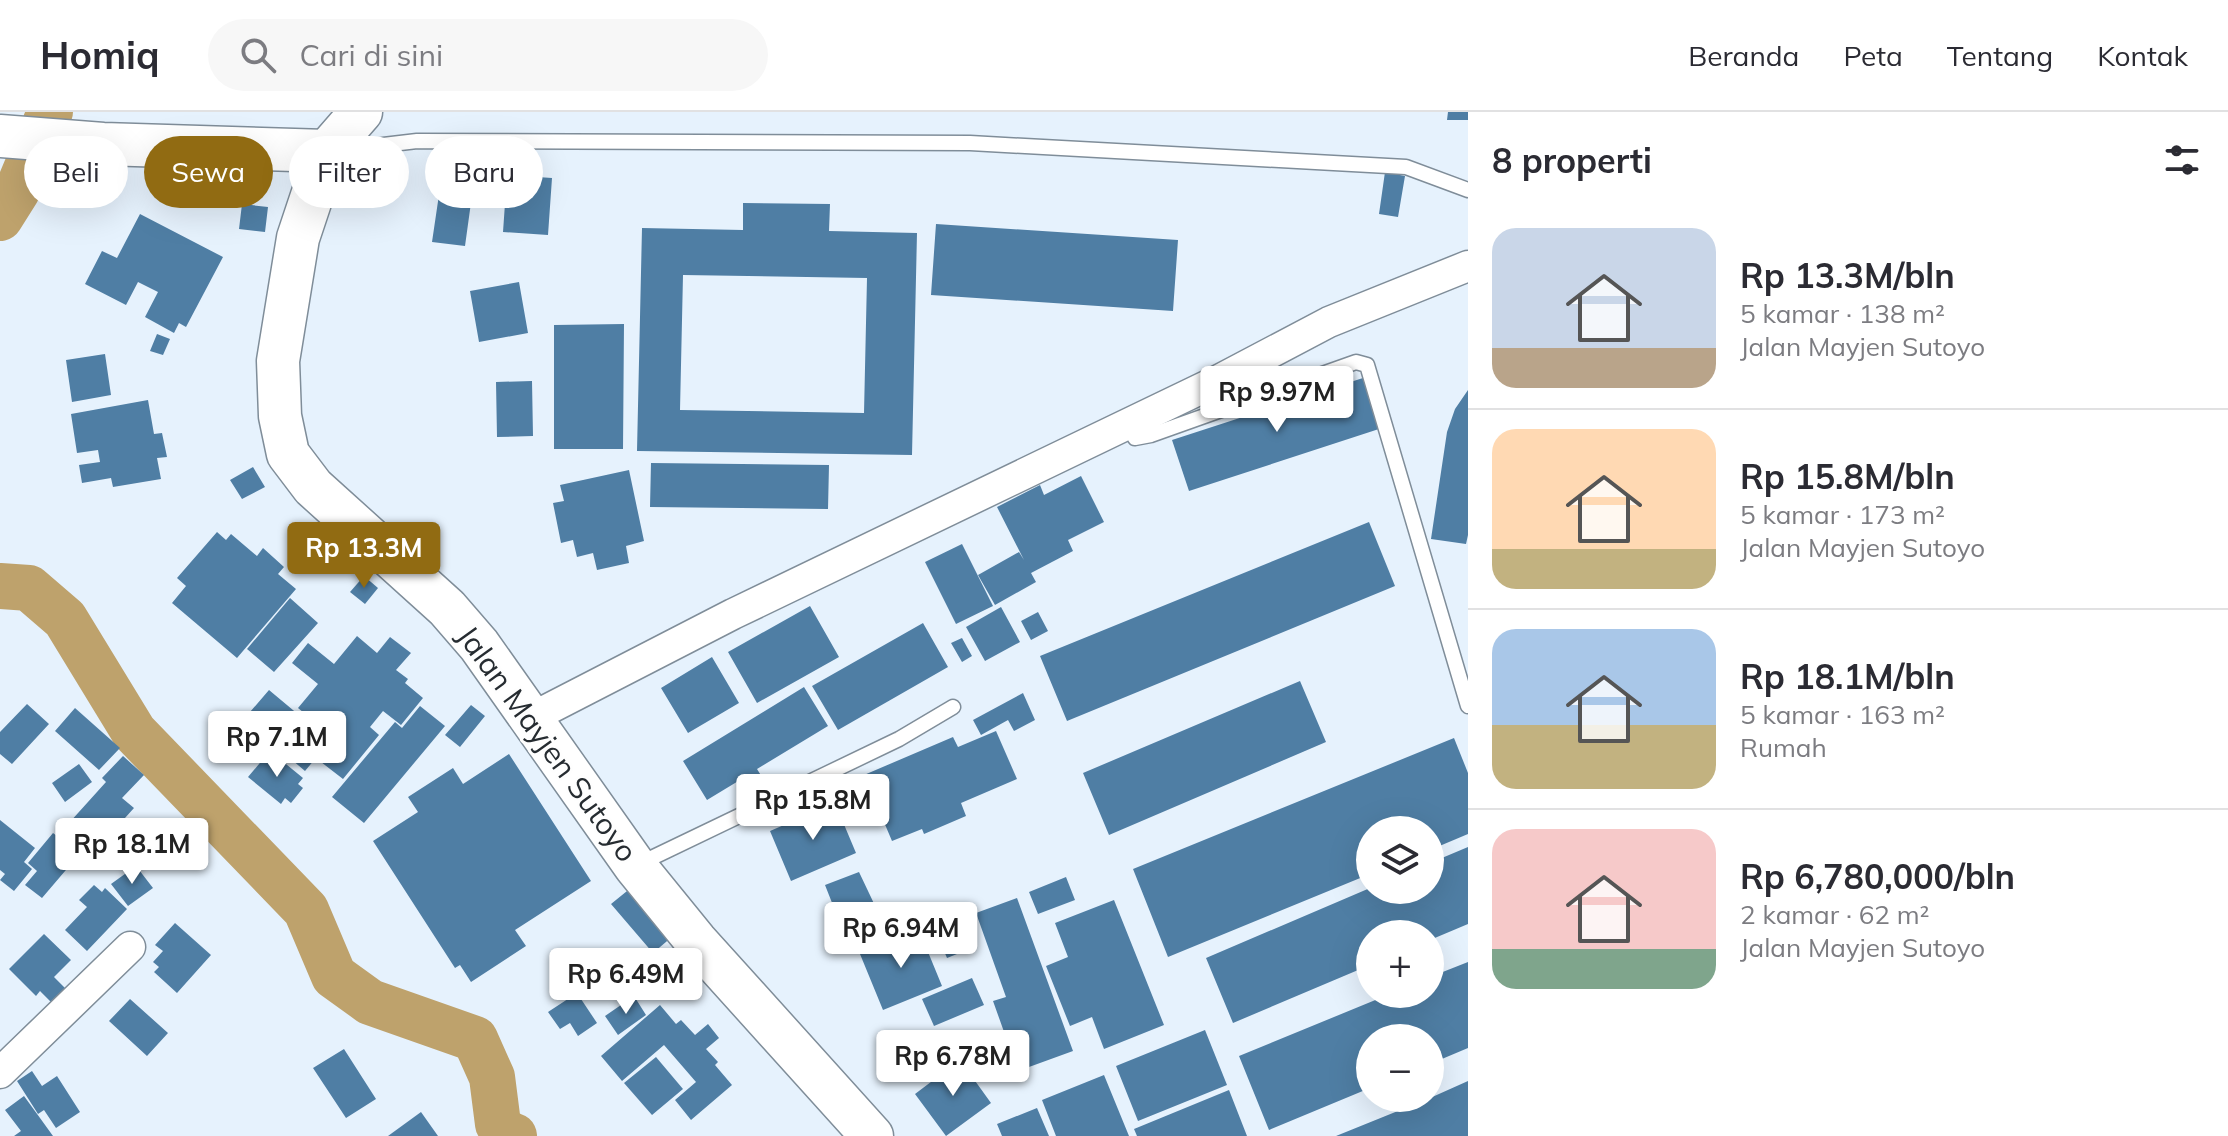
<!DOCTYPE html>
<html lang="id">
<meta charset="utf-8">
<style>
body{margin:0;font-family:Mulish,sans-serif;background:#f7f7f7;color:#2b2b33;height:100vh;display:flex;flex-direction:column;font-size:30px;white-space:nowrap}
*{box-sizing:border-box;margin:0}
p{font-size:26px;color:#7c7c81}
.icon{flex:none;width:44px;height:44px;fill:none;stroke:currentColor;stroke-width:2;stroke-linecap:round;stroke-linejoin:round}
.map{position:relative;flex:1;overflow:hidden}
.details{display:flex;flex-direction:column;background:#fff;width:760px}
.details>*{flex:none}
.guide{position:absolute;left:24px;top:24px;width:760px;height:72px;display:flex;gap:16px}
.controls{position:absolute;left:1356px;top:704px;display:grid;gap:16px}
.controls a{display:grid;place-items:center;width:88px;height:88px;border-radius:50%;background:#fff;box-shadow:0 8px 32px #0002;font-size:40px}
.price{position:absolute;translate:-50% -68px;padding:0 18px;border-radius:8px;background:#fff;color:#222;font-size:26px;line-height:52px;filter:drop-shadow(0 2px 4px #0008)}
.price::after{content:'';position:absolute;left:50%;top:48px;width:24px;height:18px;margin-left:-12px;background:inherit;clip-path:polygon(0 0,100% 0,50% 100%)}
.price.current{background:#916b12;color:#fff}
ul{padding:0;list-style:none}
li{display:flex;align-items:center;gap:24px;height:200px;padding:0 24px}
li+li{border-top:2px solid #e1e1e2}
li span{display:grid;place-items:center;flex:none;width:224px;height:160px;border-radius:24px;color:#555}
li>.icon{margin-inline-start:auto}
span .icon{width:96px;height:96px;fill:#fffc;stroke-width:1}
li b{font-size:34px}
h2{display:flex;justify-content:space-between;align-items:center;height:96px;padding:0 24px;font-size:34px}
.chip{padding:0 28px;border-radius:36px;background:#fff;box-shadow:0 8px 32px #0002;font-size:28px;line-height:72px}
.chip.current{background:#916b12;color:#fff}
header{display:flex;align-items:center;gap:48px;box-sizing:border-box;height:112px;padding:0 40px;background:#fff;border-bottom:2px solid #e1e1e2}
header strong{font-size:38px}
nav{display:flex;gap:44px;margin-inline-start:auto;font-size:28px}
.search{width:560px;height:72px;background:#f7f7f7;display:flex;align-items:center;gap:20px;box-sizing:border-box;padding:0 28px;border-radius:44px;color:#7c7c81;font-size:30px}
main{display:flex;flex:1;min-height:0}
.map>svg:first-child{display:block}
.lines{fill:none;stroke-linecap:round;stroke-linejoin:round}
.river{stroke:#bea26c;stroke-width:46}
.building{fill:#4f7ea4;fill-rule:evenodd}
.lane-casing{stroke:#7f8d99;stroke-width:17}
.street-casing{stroke:#7f8d99;stroke-width:33}
.secondary-casing{stroke:#7f8d99;stroke-width:45}
.lane{stroke:#fff;stroke-width:14}
.street{stroke:#fff;stroke-width:30}
.secondary{stroke:#fff;stroke-width:42}
.labels{text-anchor:middle;stroke-width:6;stroke-linejoin:round;paint-order:stroke}
.street-label{font-size:30px;fill:#262c31;stroke:#fefefe}
</style>
<header>
<strong>Homiq</strong>
<div class="search"><svg class="icon" aria-label="search" viewBox="0 0 24 24"><circle cx="10" cy="10" r="6"/><path d="M15 15l6 6"/></svg>Cari di sini</div>
<nav><a>Beranda</a><a>Peta</a><a>Tentang</a><a>Kontak</a></nav>
</header>
<main>
<div class="map">
<svg width="1468" height="1024" viewBox="0 0 1468 1024">
<rect width="100%" height="100%" fill="#e6f2fd"/>
<g class="lines">
<path class="river" d="M0,106l17,-27 33,-79
M0,474l29,2 36,31 69,113 172,178 28,66 36,26 105,37 17,38 6,47 10,10 6,2"/>
</g>
<path class="building" d="M1448,0h20v8h-21z
M445,42l32,5 -12,87 -33,-4z
M67,44l18,4 -4,21 -18,-3z
M1385,60l20,4 -7,41 -19,-3z
M507,63l45,3 -4,57 -45,-3z
M743,91l87,1 -1,27 88,2 -5,222 -275,-4 5,-223 101,2zM683,163l184,3 -3,135 -184,-3z
M242,92l26,3 -3,25 -26,-3z
M140,102l83,43 -37,70 -7,-4 -5,10 -29,-16 13,-25 -20,-10 -12,23 -41,-21 17,-33 15,7z
M936,112l242,16 -5,71 -242,-16z
M519,170l9,51 -49,9 -9,-51z
M624,212l-1,125h-69v-124z
M157,222l13,5 -7,16 -13,-4z
M105,242l6,41 -39,7 -6,-42z
M1366,265l16,51 -193,63 -17,-51z
M532,269l1,55 -36,1 -1,-55z
M1468,278v145l-2,9 -35,-5 16,-107 8,-23z
M148,288l6,34 8,-1 5,24 -10,1 4,21 -48,8 -2,-9 -29,5 -3,-18 21,-3 -2,-12 -21,3 -6,-39z
M651,351l178,2 -1,44 -178,-2z
M253,355l12,20 -23,12 -12,-19z
M629,358l15,71 -18,5 3,17 -32,7 -4,-17 -16,4 -4,-17 -12,3 -8,-40 11,-2 -4,-16z
M1081,364l23,46 -36,18 5,11 -42,22 5,9 -41,23 -17,-30 41,-23 5,8 -27,-53 43,-22 4,10z
M1369,410l26,64 -328,135 -27,-65z
M217,420l9,8 5,-6 26,22 6,-8 21,19 -6,7 18,15 -59,69 -65,-55 14,-17 -9,-8z
M962,432l31,62 -37,18 -31,-62z
M364,464l14,12 -13,16 -15,-12z
M290,486l28,25 -44,49 -27,-23z
M810,494l29,51 -82,46 -29,-51z
M1001,495l19,35 -35,19 -19,-34z
M1038,500l10,19 -17,9 -10,-19z
M923,511l25,44 -110,63 -26,-44z
M357,524l20,17 13,-16 21,16 -15,17 12,9 -3,4 18,15 -22,27 -18,-14 -13,16 9,8 -36,44 -22,-17 17,-21 -40,-33 20,-24 -26,-21 16,-20 26,21z
M962,526l10,18 -10,6 -11,-19z
M712,545l27,46 -51,30 -27,-45z
M1300,569l26,61 -217,93 -26,-62z
M804,575l24,39 -71,43 10,16 -17,11 -10,-16 -33,20 -24,-39z
M269,578l61,51 -25,30 -61,-52z
M1023,581l12,27 -21,11 -6,-11 -27,15 -8,-15z
M27,592l22,20 -37,40 -12,-10v-22z
M471,593l14,11 -25,31 -15,-12z
M420,594l25,20 -81,97 -32,-26 63,-75 7,6z
M75,596l45,40 -21,22 -44,-39z
M996,619l21,48 -56,24 5,13 -42,18 -2,-5 -30,12 -28,-66 89,-38 5,10z
M1454,626l14,35v61l-38,16v-20h-60v44l-202,83 -35,-88z
M270,639l33,27 -5,6 5,4 -12,15 -6,-5 -4,6 -33,-27z
M509,642l82,127 -76,49 11,16 -55,36 -11,-17 -5,3 -82,-127 45,-29 -10,-15 45,-29 10,16z
M123,644l21,19 -22,23 12,10 -37,41 -28,-26 37,-41 -4,-4z
M79,652l13,18 -27,20 -13,-19z
M835,691l21,50 -65,28 -21,-50z
M0,708l35,28 -11,14 8,7 -18,22 -14,-11 5,-6 -5,-4z
M53,721l9,7 4,-4 17,14 -41,48 -17,-13 12,-14 -9,-8z
M1468,735v77l-38,16v-6h-60v31l-137,58 -27,-65 164,-70 60,2v-27z
M136,754l17,22 -25,18 -17,-22z
M859,760l28,59 -38,15 -24,-61z
M1066,765l9,23 -37,14 -9,-22z
M94,773l8,7 3,-4 22,21 -40,42 -22,-21 22,-23 -8,-7z
M632,775l41,49 -20,17 -42,-49z
M1017,786l56,153 -55,20 -25,-70 13,-4 -30,-84z
M1114,788l50,125 -60,24 -12,-32 -22,9 -24,-60 22,-9 -13,-34z
M955,810l12,28 -20,8 -12,-28z
M175,811l36,32 -34,38 -23,-21 5,-5 -6,-5 10,-11 -8,-6z
M919,818l23,56 -59,24 -23,-56z
M44,822l27,26 -17,17 11,11 -14,14 -11,-11 -4,5 -27,-27z
M651,842l9,12 -34,26 -9,-11z
M1468,850v86l-38,16v-26h-60v50l-101,42 -30,-74 151,-62h40v-17z
M972,866l12,27 -50,21 -12,-27z
M577,881l20,30 -19,13 -8,-13 -10,6 -12,-17z
M634,884l12,19 -28,20 -13,-19z
M130,887l38,34 -21,23 -38,-35z
M660,893l16,19 5,-4 14,15 13,-11 11,14 -13,11 12,13 -3,3 17,20 -41,35 -16,-20 21,-18 -32,-37 -42,36 -21,-25z
M1205,918l22,55 -89,36 -22,-55z
M344,937l32,50 -30,19 -33,-50z
M656,945l27,32 -31,26 -28,-32z
M960,948l31,43 -45,33 -31,-42z
M32,959l10,15 15,-10 23,36 -24,16 -12,-18 -6,4 -21,-33z
M1104,963l25,61h-73l-14,-36z
M1468,969v55h-132l94,-38z
M1229,978l18,46h-110l-3,-7z
M24,984l16,22 13,18h-39l7,-5 -16,-21z
M1037,996l12,28h-47l-5,-12z
M421,1000l17,24h-50z"/>
<g class="lines">
<g class="lane-casing">
<path id="lane" d="M341,38l76,-9 553,2 436,24 62,23
M1127,312l8,14 16,-3 205,-73 11,3 101,341
M639,752l260,-125 54,-32"/>
</g>
<g class="street-casing">
<path id="street" d="M531,606l202,-104 484,-233 112,-59 139,-56
M0,961l130,-126"/>
</g>
<g class="secondary-casing">
<path id="secondary" d="M361,0l-34,39 -29,87 -20,123 2,55 8,38 25,33 134,121 32,37 156,221 61,75 176,195
M0,24l103,8 224,7"/>
</g>
<use href="#lane" class="lane"/>
<use href="#street" class="street"/>
<use href="#secondary" class="secondary"/>
</g>
<g class="labels">
<g class="street-label">
<text transform="translate(547 632) rotate(54)" y="10">Jalan Mayjen Sutoyo</text>
</g>
</g>
</svg>
<div class="controls">
<a><svg class="icon" aria-label="layers" viewBox="0 0 24 24"><path d="M12 4l9 5-9 5-9-5zM3 14l9 5 9-5"/></svg></a>
<a>+</a>
<a>−</a>
</div>
<b class="price" style="left:1277px;top:322px">Rp 9.97M</b>
<b class="price current" style="left:364px;top:478px">Rp 13.3M</b>
<b class="price" style="left:277px;top:667px">Rp 7.1M</b>
<b class="price" style="left:813px;top:730px">Rp 15.8M</b>
<b class="price" style="left:132px;top:774px">Rp 18.1M</b>
<b class="price" style="left:901px;top:858px">Rp 6.94M</b>
<b class="price" style="left:626px;top:904px">Rp 6.49M</b>
<b class="price" style="left:953px;top:986px">Rp 6.78M</b>
<div class="guide">
<a class="chip">Beli</a>
<a class="chip current">Sewa</a>
<a class="chip">Filter</a>
<a class="chip">Baru</a>
</div>
</div>
<section class="details">
<h2>8 properti<svg class="icon" aria-label="filters" viewBox="0 0 24 24"><path d="M4 7h16M4 17h16"/><circle cx="9" cy="7" r="2"/><circle cx="15" cy="17" r="2"/></svg></h2>
<ul>
<li><span style="background:linear-gradient(#c9d6e8 75%,#b9a48a 0)"><svg class="icon" aria-label="home" viewBox="0 0 24 24"><path d="M3 11l9-7 9 7M6 9v11h12V9"/></svg></span><div><b>Rp 13.3M/bln</b><p>5 kamar · 138 m²</p><p>Jalan Mayjen Sutoyo</p></div></li>
<li><span style="background:linear-gradient(#ffd9b3 75%,#c2b280 0)"><svg class="icon" aria-label="home" viewBox="0 0 24 24"><path d="M3 11l9-7 9 7M6 9v11h12V9"/></svg></span><div><b>Rp 15.8M/bln</b><p>5 kamar · 173 m²</p><p>Jalan Mayjen Sutoyo</p></div></li>
<li><span style="background:linear-gradient(#a9c7e8 60%,#c2b280 0)"><svg class="icon" aria-label="home" viewBox="0 0 24 24"><path d="M3 11l9-7 9 7M6 9v11h12V9"/></svg></span><div><b>Rp 18.1M/bln</b><p>5 kamar · 163 m²</p><p>Rumah</p></div></li>
<li><span style="background:linear-gradient(#f6c9c9 75%,#7fa58c 0)"><svg class="icon" aria-label="home" viewBox="0 0 24 24"><path d="M3 11l9-7 9 7M6 9v11h12V9"/></svg></span><div><b>Rp 6,780,000/bln</b><p>2 kamar · 62 m²</p><p>Jalan Mayjen Sutoyo</p></div></li>
</ul>
</section>
</main>
